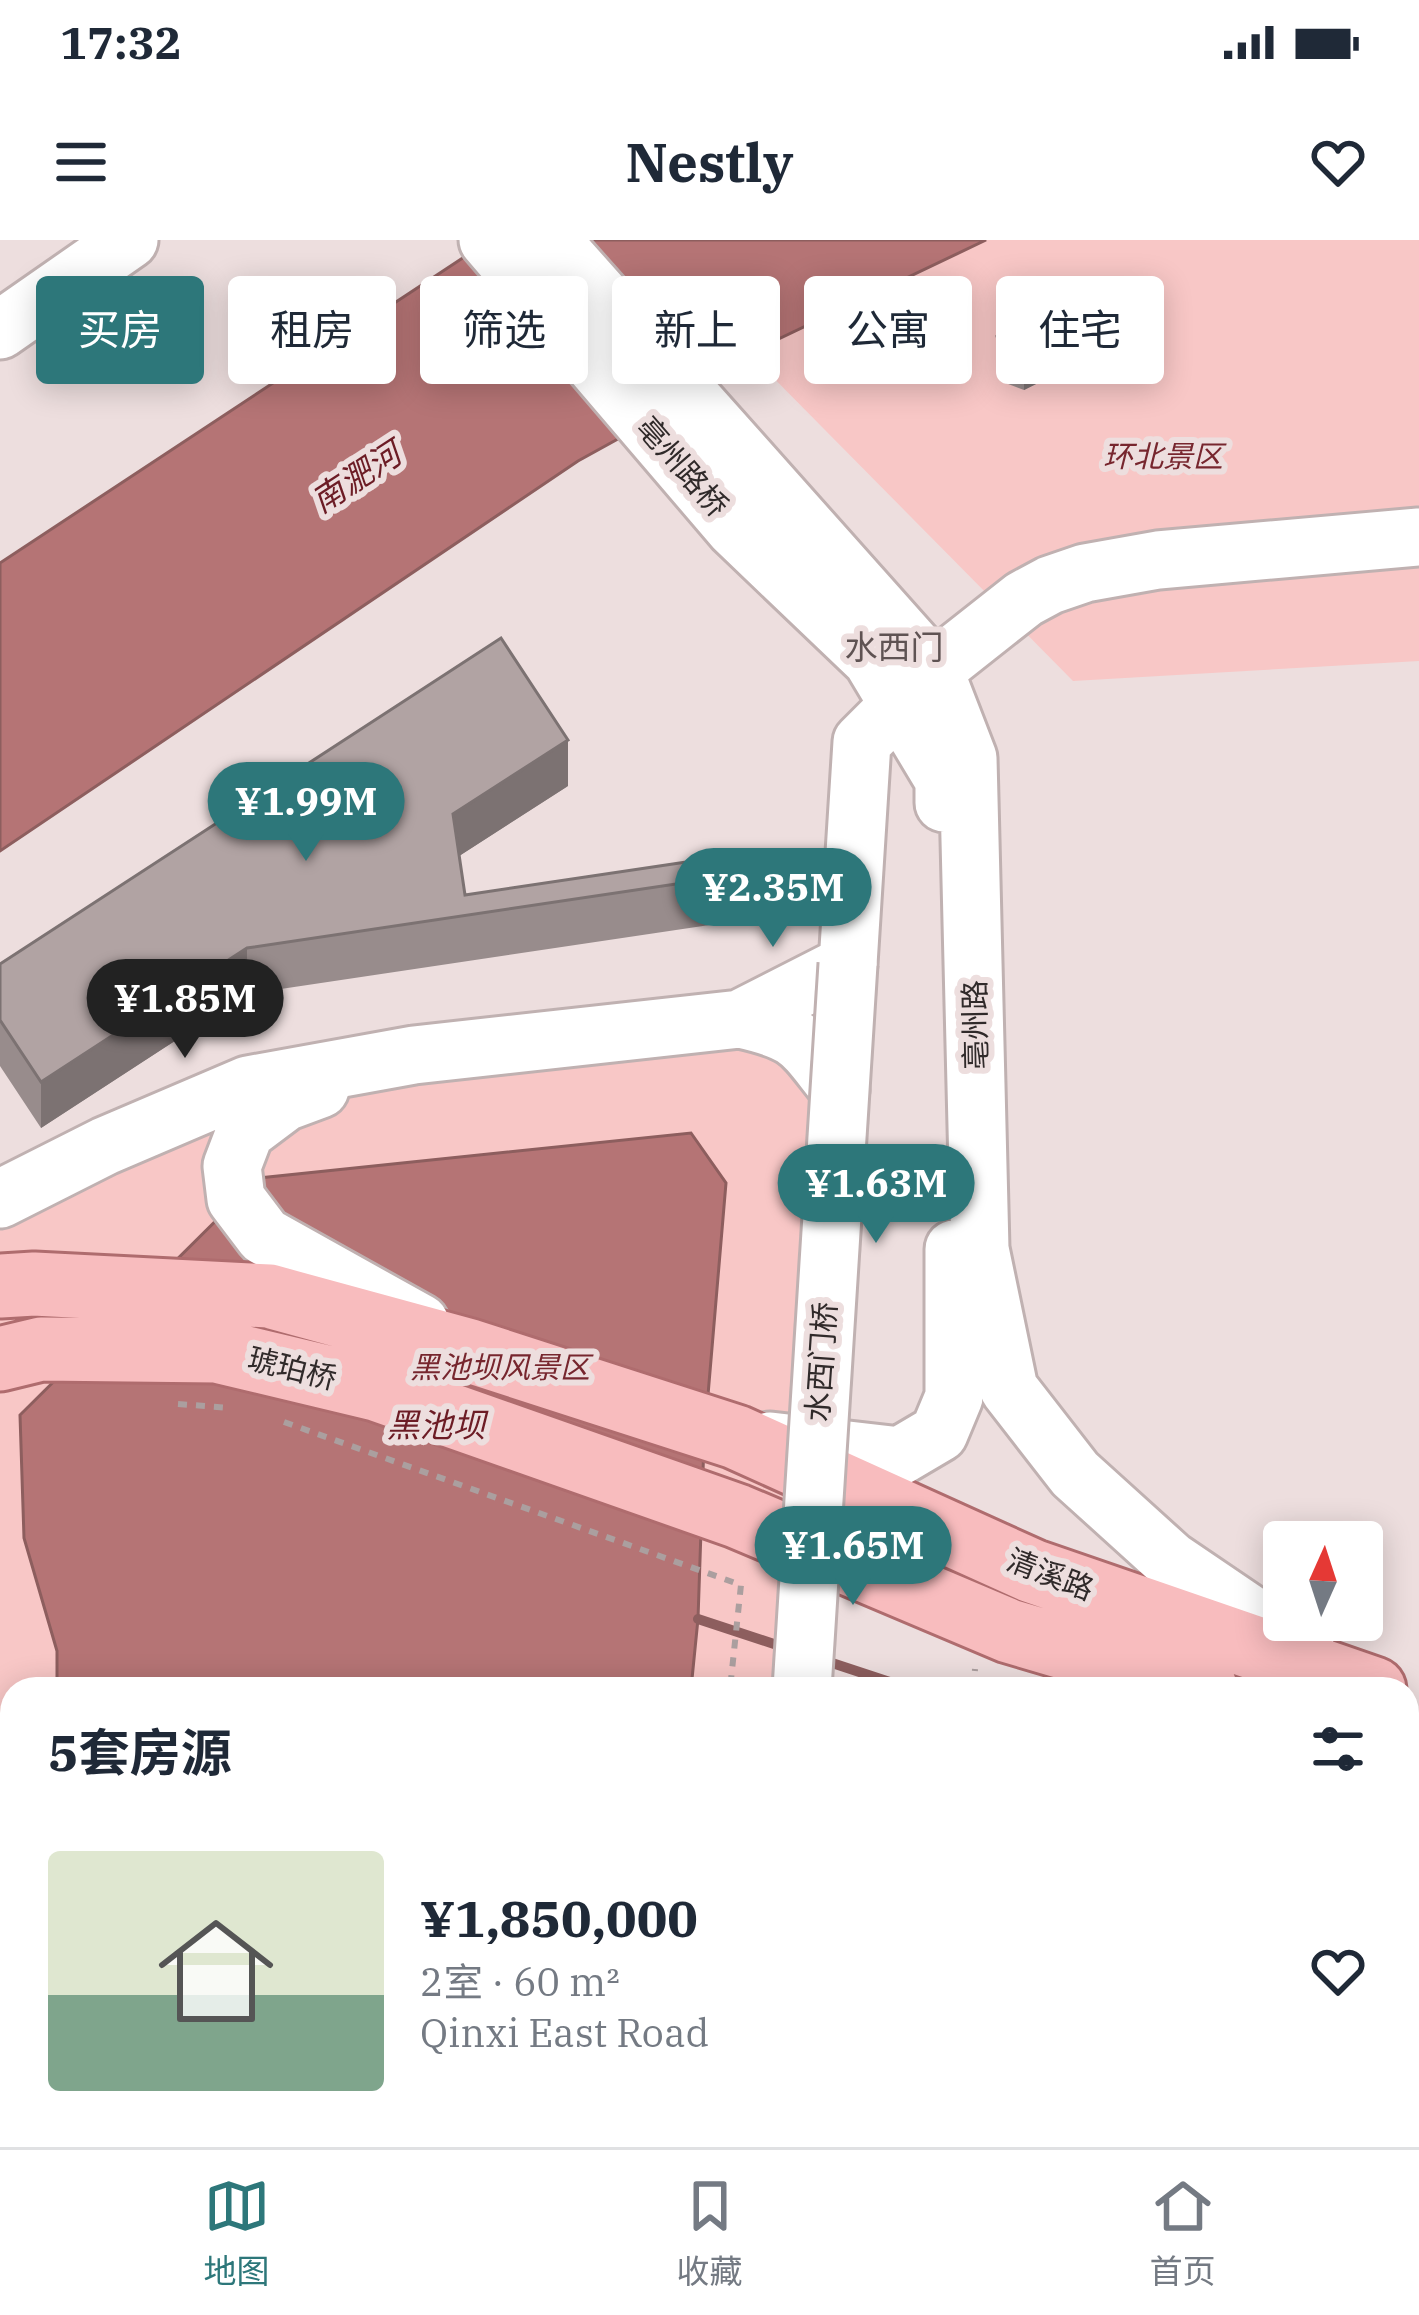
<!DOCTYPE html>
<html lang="zh">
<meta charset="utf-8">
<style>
body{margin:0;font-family:"IBM Plex Serif","Noto Sans SC",serif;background:#f6f6f7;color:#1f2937;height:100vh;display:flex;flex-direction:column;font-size:45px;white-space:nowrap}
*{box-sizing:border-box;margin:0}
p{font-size:39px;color:#747a83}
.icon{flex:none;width:66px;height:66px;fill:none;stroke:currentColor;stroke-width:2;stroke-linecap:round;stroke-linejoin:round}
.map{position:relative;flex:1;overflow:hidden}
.details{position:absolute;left:0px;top:1437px;width:1419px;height:471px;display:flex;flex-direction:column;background:#fff;border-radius:36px 36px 0 0;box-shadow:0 6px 30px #0003}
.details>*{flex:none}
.guide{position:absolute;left:36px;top:36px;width:1347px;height:108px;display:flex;gap:24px}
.needle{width:78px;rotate:3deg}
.tools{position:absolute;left:1263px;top:1281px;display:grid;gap:24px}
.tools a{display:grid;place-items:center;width:120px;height:120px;border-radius:12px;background:#fff;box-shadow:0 6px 30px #0003;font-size:60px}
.price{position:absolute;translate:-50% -102px;padding:0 27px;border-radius:42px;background:#2d777a;color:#fff;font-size:39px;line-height:78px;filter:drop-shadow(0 3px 6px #0008)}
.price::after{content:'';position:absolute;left:50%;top:72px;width:36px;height:27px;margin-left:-18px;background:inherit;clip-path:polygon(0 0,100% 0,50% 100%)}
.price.current{background:#222;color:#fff}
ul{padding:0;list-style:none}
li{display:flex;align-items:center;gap:36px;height:300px;padding:0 48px}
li+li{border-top:3px solid #e0e1e3}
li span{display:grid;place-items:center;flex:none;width:336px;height:240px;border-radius:12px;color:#555}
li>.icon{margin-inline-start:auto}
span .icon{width:144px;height:144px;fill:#fffc;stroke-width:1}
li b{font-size:51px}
h2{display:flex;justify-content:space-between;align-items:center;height:144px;padding:0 48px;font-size:51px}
.tag{padding:0 42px;border-radius:12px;background:#fff;box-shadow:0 6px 30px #0003;font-size:42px;line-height:108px}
.tag.current{background:#2d777a;color:#fff}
.status{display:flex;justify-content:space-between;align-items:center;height:84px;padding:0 60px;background:#fff;direction:ltr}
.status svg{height:33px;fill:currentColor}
header{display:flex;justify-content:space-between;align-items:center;height:156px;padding:0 48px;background:#fff;font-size:54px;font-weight:700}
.menu{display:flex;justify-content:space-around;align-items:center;height:168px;border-top:3px solid #e0e1e3;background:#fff;font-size:33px;color:#747a83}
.menu a{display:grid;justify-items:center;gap:6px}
.menu .current{color:#2d777a}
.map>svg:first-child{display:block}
.green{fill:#f8c7c6}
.water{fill:#b57475;stroke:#8d5e5e;stroke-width:3}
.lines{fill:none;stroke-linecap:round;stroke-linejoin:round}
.stream{stroke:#8d5e5e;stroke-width:10}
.secondary-casing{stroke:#c0b1b1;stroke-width:63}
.primary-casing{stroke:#af6c6e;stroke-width:69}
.path{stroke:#ab9f9f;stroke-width:6;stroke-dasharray:9 9;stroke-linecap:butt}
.secondary{stroke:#fff;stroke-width:57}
.primary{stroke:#f8bcbe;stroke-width:63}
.secondary-bridge-casing{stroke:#c0b1b1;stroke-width:63;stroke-linecap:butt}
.secondary-bridge{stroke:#fff;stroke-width:57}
.wall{fill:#988c8c}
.shaded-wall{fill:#7c7272}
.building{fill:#b1a3a3;stroke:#7c7272;stroke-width:3}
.labels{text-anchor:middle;stroke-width:12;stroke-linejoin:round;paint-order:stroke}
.park-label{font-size:30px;font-style:italic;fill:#77262e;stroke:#eddede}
.street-label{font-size:30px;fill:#302a2a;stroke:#eddede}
.water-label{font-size:33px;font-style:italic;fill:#6c1c25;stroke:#eddede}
.neighbourhood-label{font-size:33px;fill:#5f5353;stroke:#eddede}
</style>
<div class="status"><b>17:32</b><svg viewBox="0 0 49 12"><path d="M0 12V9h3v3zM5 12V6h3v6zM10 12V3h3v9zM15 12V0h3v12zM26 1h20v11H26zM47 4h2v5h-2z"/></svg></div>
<header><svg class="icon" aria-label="menu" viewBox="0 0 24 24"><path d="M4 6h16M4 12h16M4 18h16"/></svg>Nestly<svg class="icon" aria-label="heart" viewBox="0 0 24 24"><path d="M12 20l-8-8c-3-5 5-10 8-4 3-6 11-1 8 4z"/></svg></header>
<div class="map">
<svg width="1419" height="1907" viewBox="0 0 1419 1907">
<rect width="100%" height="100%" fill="#eddede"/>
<path class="green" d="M649,0h770v421l-346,20 -324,-328z
M848,724l-46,725h-790v447h1395v-324l12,3v332h-1419v-948l248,-114 492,-66z"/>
<path class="water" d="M490,0h496l-237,113 -113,76 -58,32 -578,390v-288z
M691,893l35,50 -22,259 -6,177 -7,70h-634v-38l-33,-113 -4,-123 239,-237z
M59,1896h587l-1,11h-585z
M947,1896h424l4,11h-430z"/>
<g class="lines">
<path class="stream" d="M698,1379l91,30
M823,1420l88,29"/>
<g class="secondary-casing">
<path id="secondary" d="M488,0l247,289 137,131 72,120v23
M551,0l383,430 34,88 12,491 29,140 66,85 95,86 137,93
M0,90l129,-90
M740,779l108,-55 14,-222 72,-72 90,-71 26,-14 35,-12 73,-13 261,-23
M320,849l-35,13 -40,30 -13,34 4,33 28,37 156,87
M0,959l105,-53 143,-61 166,-30 326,-36c63,14 61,23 100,71
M770,1201l130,15 39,-23 15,-36v-148
M1407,1572l12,3
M764,1907l1,-11"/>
</g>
<g class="primary-casing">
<path id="primary" d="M0,1046l34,-2 235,12 201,55 266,86 296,134 342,118
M0,1119l41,-10 176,2 159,38 361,127 272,115 197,58
M1407,1508l12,4"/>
</g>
<path class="path" d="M178,1164l53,4
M284,1182l457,163 -11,104
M974,1449l1,-20
M1407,1653l12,2
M1407,1781l12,-24
M1407,1841l12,6
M673,1907l2,-11
M928,1907l1,-11"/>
<use href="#secondary" class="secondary"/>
<use href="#primary" class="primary"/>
<g class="secondary-bridge-casing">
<path id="secondary-bridge" d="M802,1449l46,-725"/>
</g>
<use href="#secondary-bridge" class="secondary-bridge"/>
</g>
<path class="wall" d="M997,96l48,26 -7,21 -14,7 -21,-8 -6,-22z
M568,546l-109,70 6,39 258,-18v46l-476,71 -206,134 -41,-62v-102z"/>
<path class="shaded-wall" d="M1045,97v25l-7,21 -14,7v-25z
M568,500v46l-115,74v-46z
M247,708v46l-206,134v-46z"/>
<path class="building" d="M1021,77l16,6 8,14 -7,21 -14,7 -21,-7 -6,-22 9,-14z
M501,398l67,102 -115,74 12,81 255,-38 3,20 -476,71 -206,134 -41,-62v-56z"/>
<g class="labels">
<g class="park-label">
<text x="1163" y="227">环北景区</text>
<text x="500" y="1138">黑池坝风景区</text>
</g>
<g class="street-label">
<text transform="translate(682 227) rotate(49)" y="10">亳州路桥</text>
<text transform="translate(976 785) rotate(-91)" y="10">亳州路</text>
<text transform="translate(822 1122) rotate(-86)" y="10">水西门桥</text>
<text transform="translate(292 1129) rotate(14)" y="10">琥珀桥</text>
<text transform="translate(1050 1335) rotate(21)" y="10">清溪路</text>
</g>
<g class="water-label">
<text transform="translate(356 237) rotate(-33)" y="12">南淝河</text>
<text x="436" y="1197">黑池坝</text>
</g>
<g class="neighbourhood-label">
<text x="894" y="419">水西门</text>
</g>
</g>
</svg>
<div class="tools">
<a><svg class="needle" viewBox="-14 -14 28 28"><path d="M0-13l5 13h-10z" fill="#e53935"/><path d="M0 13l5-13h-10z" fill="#747a83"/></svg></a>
</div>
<b class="price" style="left:306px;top:624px">¥1.99M</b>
<b class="price" style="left:773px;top:710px">¥2.35M</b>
<b class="price current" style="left:185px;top:821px">¥1.85M</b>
<b class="price" style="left:876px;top:1006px">¥1.63M</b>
<b class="price" style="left:853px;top:1368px">¥1.65M</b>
<div class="guide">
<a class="tag current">买房</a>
<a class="tag">租房</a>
<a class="tag">筛选</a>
<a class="tag">新上</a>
<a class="tag">公寓</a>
<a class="tag">住宅</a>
</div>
<section class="details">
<h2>5套房源<svg class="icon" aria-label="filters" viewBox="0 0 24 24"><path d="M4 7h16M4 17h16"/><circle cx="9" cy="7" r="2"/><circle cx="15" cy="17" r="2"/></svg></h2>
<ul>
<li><span style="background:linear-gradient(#dfe7d0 60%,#7fa58c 0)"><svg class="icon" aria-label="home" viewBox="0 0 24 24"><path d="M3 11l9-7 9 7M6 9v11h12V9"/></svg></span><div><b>¥1,850,000</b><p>2室 · 60 m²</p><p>Qinxi East Road</p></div><svg class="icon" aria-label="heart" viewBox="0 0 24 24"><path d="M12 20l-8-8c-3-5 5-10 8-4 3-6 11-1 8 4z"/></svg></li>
</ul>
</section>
</div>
<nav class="menu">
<a class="current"><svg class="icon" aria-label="map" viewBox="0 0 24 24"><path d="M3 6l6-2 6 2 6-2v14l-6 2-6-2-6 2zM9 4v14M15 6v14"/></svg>地图</a>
<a><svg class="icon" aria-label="saved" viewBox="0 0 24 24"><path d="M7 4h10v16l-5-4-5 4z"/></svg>收藏</a>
<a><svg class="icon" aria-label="home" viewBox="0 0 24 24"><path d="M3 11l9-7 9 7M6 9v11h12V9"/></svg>首页</a>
</nav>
